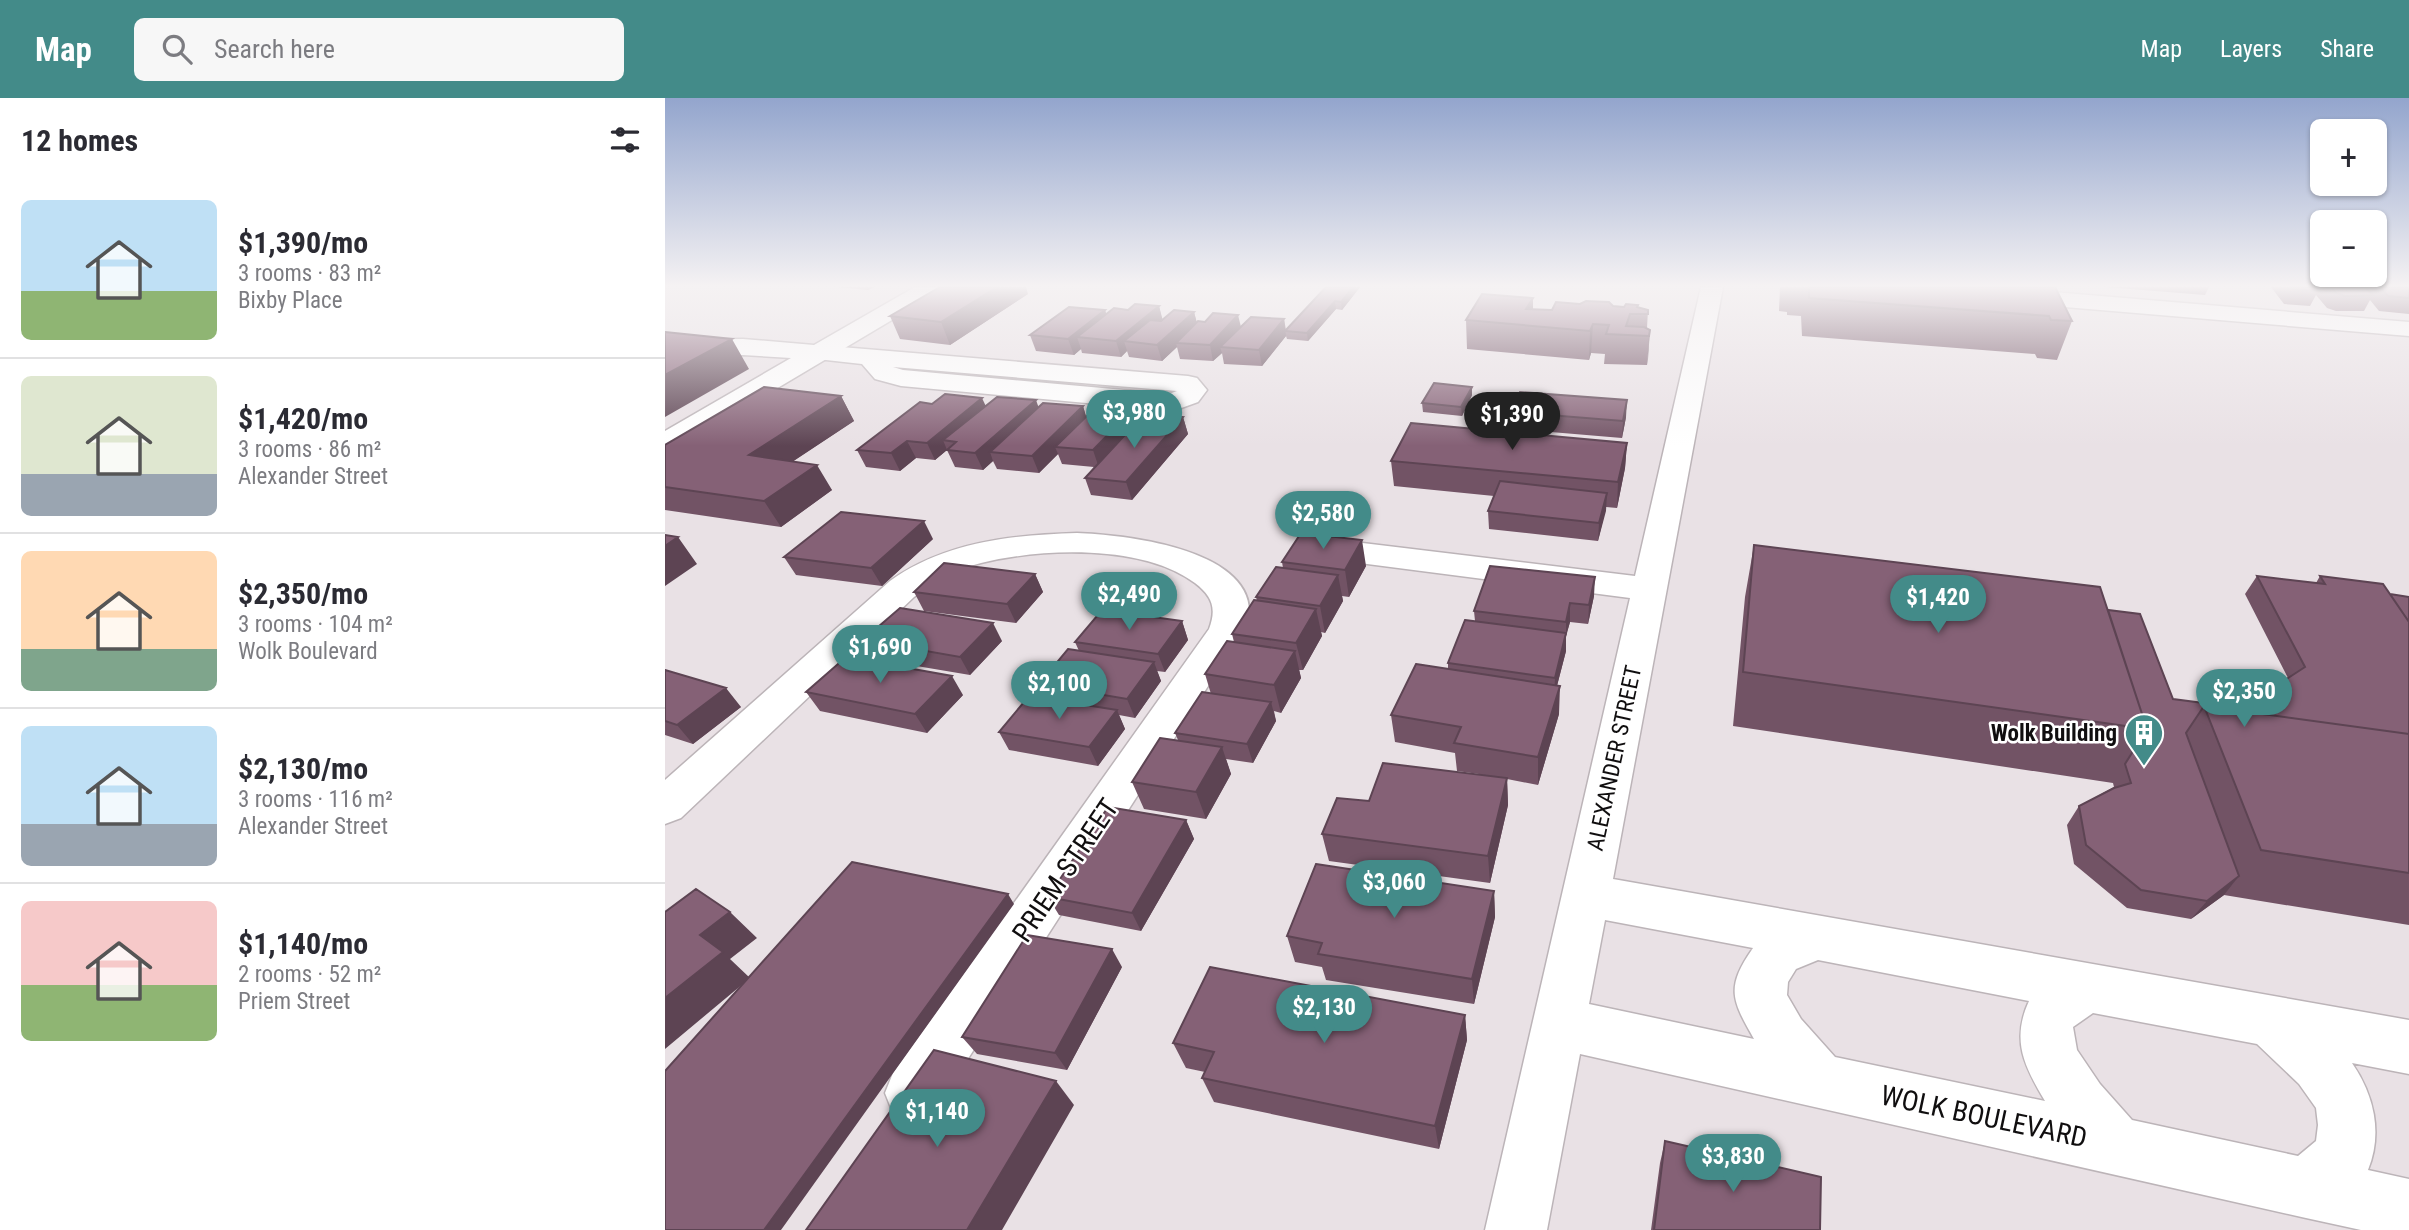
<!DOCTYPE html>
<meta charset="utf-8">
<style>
body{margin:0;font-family:"Roboto Condensed",sans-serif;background:#f7f7f7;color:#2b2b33;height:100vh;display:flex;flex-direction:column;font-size:26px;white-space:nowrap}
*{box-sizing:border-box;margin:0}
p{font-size:23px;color:#7c7c81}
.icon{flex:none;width:38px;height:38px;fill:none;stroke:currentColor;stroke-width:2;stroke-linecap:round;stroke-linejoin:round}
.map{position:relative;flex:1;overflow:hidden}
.side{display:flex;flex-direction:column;background:#fff;width:665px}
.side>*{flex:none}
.fabs{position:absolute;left:1645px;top:21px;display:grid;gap:14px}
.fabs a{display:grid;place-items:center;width:77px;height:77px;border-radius:10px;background:#fff;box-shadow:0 2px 5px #0004;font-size:35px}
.price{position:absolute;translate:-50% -60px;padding:0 16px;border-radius:24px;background:#438b89;color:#fff;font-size:23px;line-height:46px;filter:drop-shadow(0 2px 4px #0008)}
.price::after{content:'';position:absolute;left:50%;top:42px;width:21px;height:16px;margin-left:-10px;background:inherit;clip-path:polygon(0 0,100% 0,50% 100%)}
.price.current{background:#222;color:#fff}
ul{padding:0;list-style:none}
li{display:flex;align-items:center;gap:21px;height:175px;padding:0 21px}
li+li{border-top:2px solid #e1e1e2}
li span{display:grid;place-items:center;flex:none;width:196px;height:140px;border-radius:10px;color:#555}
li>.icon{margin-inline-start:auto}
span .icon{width:84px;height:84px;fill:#fffc;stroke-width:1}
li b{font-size:30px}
h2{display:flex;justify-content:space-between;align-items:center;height:84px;padding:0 21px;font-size:30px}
header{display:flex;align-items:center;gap:42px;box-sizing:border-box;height:98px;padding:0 35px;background:#438b89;color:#fff}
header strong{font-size:33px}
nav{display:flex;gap:38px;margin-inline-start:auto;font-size:24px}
.search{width:490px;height:63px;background:#f7f7f7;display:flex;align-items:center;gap:18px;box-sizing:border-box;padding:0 24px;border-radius:10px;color:#7c7c81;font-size:26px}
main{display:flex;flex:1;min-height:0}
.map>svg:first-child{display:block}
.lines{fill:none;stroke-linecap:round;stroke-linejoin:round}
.minor-casing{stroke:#bcb4b8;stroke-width:3}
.major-casing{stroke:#bcb4b8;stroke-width:3}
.minor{fill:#fff;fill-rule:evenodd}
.major{fill:#fff;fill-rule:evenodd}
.wall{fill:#725365}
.shaded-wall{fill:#5d4453}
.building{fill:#856176;stroke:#5d4453;stroke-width:2}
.labels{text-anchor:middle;stroke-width:5;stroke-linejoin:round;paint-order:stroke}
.poi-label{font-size:23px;font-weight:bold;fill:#100e0f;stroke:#fff;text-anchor:end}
.street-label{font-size:23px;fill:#100e0f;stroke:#fff}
.near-street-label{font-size:28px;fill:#100e0f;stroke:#fff}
</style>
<header>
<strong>Map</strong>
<div class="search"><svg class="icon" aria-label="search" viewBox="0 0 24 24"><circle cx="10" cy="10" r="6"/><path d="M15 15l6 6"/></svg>Search here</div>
<nav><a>Map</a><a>Layers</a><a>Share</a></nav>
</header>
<main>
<section class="side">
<h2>12 homes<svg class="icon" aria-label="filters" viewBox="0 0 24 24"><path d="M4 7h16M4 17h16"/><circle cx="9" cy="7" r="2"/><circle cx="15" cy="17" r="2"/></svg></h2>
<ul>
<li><span style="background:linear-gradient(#bfe0f5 65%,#8fb573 0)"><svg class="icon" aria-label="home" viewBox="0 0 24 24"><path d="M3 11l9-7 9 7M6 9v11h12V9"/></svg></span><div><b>$1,390/mo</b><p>3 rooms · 83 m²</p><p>Bixby Place</p></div></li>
<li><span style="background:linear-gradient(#dfe7d0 70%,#9aa5b1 0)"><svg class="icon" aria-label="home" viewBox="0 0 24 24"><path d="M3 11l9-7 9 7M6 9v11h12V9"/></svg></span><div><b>$1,420/mo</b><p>3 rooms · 86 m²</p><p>Alexander Street</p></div></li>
<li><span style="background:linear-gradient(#ffd9b3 70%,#7fa58c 0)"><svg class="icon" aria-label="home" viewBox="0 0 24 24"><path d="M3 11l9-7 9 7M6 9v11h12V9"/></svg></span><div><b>$2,350/mo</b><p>3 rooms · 104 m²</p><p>Wolk Boulevard</p></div></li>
<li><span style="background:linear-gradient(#bfe0f5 70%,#9aa5b1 0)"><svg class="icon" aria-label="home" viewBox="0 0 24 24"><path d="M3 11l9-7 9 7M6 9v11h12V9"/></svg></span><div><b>$2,130/mo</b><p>3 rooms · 116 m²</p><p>Alexander Street</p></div></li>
<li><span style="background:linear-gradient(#f6c9c9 60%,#8fb573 0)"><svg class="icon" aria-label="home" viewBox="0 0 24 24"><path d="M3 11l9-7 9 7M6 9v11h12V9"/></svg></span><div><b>$1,140/mo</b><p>2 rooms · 52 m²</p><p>Priem Street</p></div></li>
</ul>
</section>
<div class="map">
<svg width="1744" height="1132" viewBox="0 0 1744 1132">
<rect width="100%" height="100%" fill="#e9e1e5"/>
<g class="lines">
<g class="minor-casing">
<path id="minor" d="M1036,189h22l-110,592 796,141v54l-57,-11c22,32 31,70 16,107l41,9v51h-48l-55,-12 -726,-164 -33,176h-62l145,-632 -317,-41 -12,-3 -5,-7 5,-7 12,-3 322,39zM940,822l148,28c-28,40 -21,52 1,91l-165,-35zM1153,862l211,41c-18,39 -5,65 16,100l-210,-44 -34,-38 -14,-24 1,-13 8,-13zM1428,915l164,31 42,40 17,24 2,17 -2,16 -18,15 -166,-36 -32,-36 -23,-34 -4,-23z
M1234,189h93l417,35v14l-499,-42 -8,-2z
M152,247l371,31 9,2 10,12 -9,12 -25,9 -272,-25 -26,-7 -13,-15 -54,-6 -4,-5 4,-5zM228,269l284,24 -8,3 -266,-24z
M412,435c48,2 187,16 171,91l-315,489 -20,8 -20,-8 -8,-20 8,-20 316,-444c8,-21 3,-33 -14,-46 -53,-39 -152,-35 -214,-20 -24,6 -46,19 -67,34l-233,221 -16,6v-44l225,-199c55,-39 121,-46 187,-48z"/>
</g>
<g class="major-casing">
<path id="major" d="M250,189h27l-3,5 -264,157 -10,3v-21l126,-73 -48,-3 -78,1v-16l78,-1 71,6z"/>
</g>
<use href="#minor" class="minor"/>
<use href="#major" class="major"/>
</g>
<path class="wall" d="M172,189h38l-7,3z
M661,189h34l-18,23 -6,-1 -28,32 -21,-2 -1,-3 -24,30 -38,-2 -2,-11 -9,8 -33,-2 -3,-12 -15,14 -33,-4 -2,-6 -6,6 -39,-4 -1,-4 -7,6 -38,-4 -6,-16 75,-25 1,4 22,-4 31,-4 3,14 32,-8 3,11 44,4 43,-8 2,11z
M1115,189h275l17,34 -15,39 -20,-2 -2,-4 -233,-18 -1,-20 -14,-1v-3l-8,-1z
M1440,189h104l-4,8z
M1606,189h138v27l-30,-3 -9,-11 -6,11h-28l-9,-3 -11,-13 -6,11 -26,-2z
M363,196l-78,51 -50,-6 -10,-23z
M948,208l24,1 11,3 -1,18 3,2 -3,35 -43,-1 1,-10 -14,-1 -2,7 -122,-11 -1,-29 67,-11 19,1z
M807,297l-10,21 -39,-4 -1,-9z
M176,298l13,25 -61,40 39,29 -51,37 -116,-17v-65z
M267,306l107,3 44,-1 3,11 49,7 15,1 33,-8 5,17 -56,66 -41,-5 -6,-17 9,-11 -32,-3 -4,-10 -19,19 -42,-4 -4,-8 -10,9 -28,-3 -8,-17 -12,10 -19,-2 -16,13 -34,-4 -9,-17z
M848,314l113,5 -4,21 -108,-9z
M962,345l-2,25 -8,40 -11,-1 -8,34 -109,-12 -1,-18 6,-15 -100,-10 -3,-25z
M268,441l-51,47 -86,-11 -12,-18z
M1089,447l354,65 65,89 69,9 46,-30 -43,-84 12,-18 59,7 4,-7 70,18 19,3v328l-185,-30 -33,24 -64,-11 -53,-44 -7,-39 12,-19 35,-19 -1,-4 -380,-57 12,-129z
M617,464l84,4 -17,31 -7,-1 1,5 -18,32 -4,-1 1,4 -19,34h-4l2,8 -20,35 -7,-2 2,10 -23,42 -27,-4 5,15 -25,45 -62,-10 -12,-27 46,-42 -3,-7 36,-39 -6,-20 29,-32 -2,-8 25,-33 -1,-4 27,-29z
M370,476l8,18 -27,31 -92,-12 -10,-19z
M929,498l-6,28 -18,-2 -4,14v15l-9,35 2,28 -21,71 -31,-6 1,26 -18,78 -161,-22 -7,-27 47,-33 110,-27 -22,-3 -2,-18 -60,-11 -4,-27 57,-46v-6l27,-42 -1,-10z
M517,523l6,19 -23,32 -8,-1 4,10 -26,37 -16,-3 6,14 -27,37 -89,-16 -10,-18 47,-33 -7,-15 40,-33 -4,-9z
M198,542l139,1 -32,34 -95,-16z
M0,572l76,37 -48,37 -28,-9z
M141,594l157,3 -36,38 -107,-22z
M521,722l8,19 -53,92 -82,-16 -11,-18z
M829,793l1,26 -21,87 -148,-24 -4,-13 -27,-5 -8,-26z
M457,869l-55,103 -90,-16 -15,-17z
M800,917l2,25 -28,109 -225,-47 -12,-24 3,-6 -19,-4 -13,-25z
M1000,1043l155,89h-169l9,-67z"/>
<path class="shaded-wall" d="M332,189h29l2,7 -78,51 -9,-23z
M688,189h7l-18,23 -1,-8z
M868,200v28l-7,-17z
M670,203l1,8 -28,32 -1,-8z
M494,208l4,15 -39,20 3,10 -6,6 -5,-16z
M440,212l5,16 -33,11 4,12 -7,6 -6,-16z
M529,214l4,16 -22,15 1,4 -15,14 -5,-16z
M573,217l4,16 -22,16 2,6 -9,8 -3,-16z
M619,221l2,17 -24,30 -3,-16z
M928,226l-2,29 -2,7 1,-29z
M985,232l-2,29 -1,6 2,-29z
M67,241l17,30 -84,48v-42z
M807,289v8l-10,21 -1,-9z
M176,298l13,25 -89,59 -16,-25z
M317,300l8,17 -47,25 4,10 -12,10 -8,-17z
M371,302l6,17 -52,35 3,9 -10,9 -8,-17z
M962,302l-1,17 -4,21 1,-17z
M418,308l5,17 -33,24 3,7 -19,19 -7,-17z
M466,313l5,17 -37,40 -6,-18z
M518,319l5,17 -56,66 -6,-18z
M242,343l9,17 -16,13 -9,-18z
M962,345l-2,25 -8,40 1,-26z
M152,367l15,25 -51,37 -17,-26z
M942,395l-1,18 -8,30 1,-18z
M259,423l9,18 -51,47 -11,-18z
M13,439l19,27 -32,22v-40z
M697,442l4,26 -17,31 -4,-27z
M370,476l8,18 -27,31 -9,-19z
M673,477l5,26 -18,32 -5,-27z
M930,479l-1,19 -6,28 1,-19z
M905,505v19l-4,14v15l-12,46 1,-19 11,-42v-14z
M651,511l6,27 -19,34 -7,-27z
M517,523l6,19 -23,32 -7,-18z
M328,525l9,18 -32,34 -10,-18z
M630,553l6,27 -20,35 -7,-28z
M489,564l7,19 -26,37 -8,-19z
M287,578l11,19 -36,38 -12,-19z
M895,588l-1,28 -21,71v-28z
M61,590l15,19 -48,37 -16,-19z
M606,604l5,19 -23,42 -6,-19z
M452,612l8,19 -27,37 -9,-19z
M557,649l9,27 -25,45 -10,-27z
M842,680l1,27 -18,78 -2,-27z
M521,722l8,19 -53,92 -9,-18z
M1574,778l-15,19 -33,24 16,-18z
M829,793l1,26 -21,87 -2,-25z
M343,796l6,10 -233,326h-17z
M65,814l27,26 -27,21 20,19 -85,71v-51l35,-63z
M447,851l10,18 -55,103 -12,-17z
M800,917l2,25 -28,109 -4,-23z
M391,983l18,24 -72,125h-35z"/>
<path class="building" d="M275,189h57l-56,35 -51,-6z
M661,189h27l-12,15 -6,-1 -28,32 -22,-2z
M1144,189h246l17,34 -21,-1 -2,-4 -240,-18z
M1626,189h24l4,4 -26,-2z
M1666,189h34l8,8 -28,1 -9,-3z
M1715,189h29v11l-21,-2z
M817,196l51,4 -7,11 26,1 4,-8 24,2 6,-3 23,1 4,4 11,1 2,-3 12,1 -1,2 11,3v4h-18l-4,12 18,1 6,3 -1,6 -43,-2 3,-9 -16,-1 -3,7 -124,-11z
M470,206l24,2 -43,35 -39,-4 37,-29 14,2z
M404,209l36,3 -37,29 -38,-4z
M509,212l20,2 -37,33 -33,-4 26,-21 11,1z
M548,215l25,2 -28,30 -34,-2 22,-22 7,1z
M586,219l33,2 -25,31 -39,-3z
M0,234l67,7 -67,36z
M769,285l38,4 -11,20 -39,-4z
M99,289l77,9 -92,59 68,10 -53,36 -99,-14v-42z
M855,294l107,8 -4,21 -110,-9z
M280,296l37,4 -55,45 -20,-2 -16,12 -34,-3 63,-48 12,2z
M332,299l39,3 -61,53 -28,-3 9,-8 -13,-2z
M378,305l40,3 -51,50 -42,-4z
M430,310l36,3 -38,39 -38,-3z
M494,317l24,2 -57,65 -41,-4 51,-55 14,2z
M746,325l216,20 -9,39 -227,-21z
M835,383l107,12 -8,30 -111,-12z
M176,414l83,9 -53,47 -87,-11z
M636,435l61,7 -17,30 -63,-8z
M0,437l13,2 -13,9z
M1089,447l346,42 47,142 -404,-57z
M279,465l91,11 -28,30 -93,-12z
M825,468l105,11 -6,28 -19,-2 -4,19 -92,-11z
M611,469l62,8 -18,31 -64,-9z
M1592,478l68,8 -5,-8 63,8 26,38v112l-205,-28 -18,27 53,143 -32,25 -66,-11 -55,-45 -7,-39 35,-18 17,-5 -6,-19 22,-35 -39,-119 32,4 33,85 69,9 63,-41z
M1725,496l19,3v25z
M589,502l62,9 -20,34 -64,-9z
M235,510l93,15 -33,34 -97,-17z
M437,512l80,11 -24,33 -83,-12z
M800,522l101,13 -11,45 -107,-15z
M562,543l68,10 -21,34 -69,-11z
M403,551l86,13 -27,37 -88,-15z
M181,559l106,19 -37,38 -109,-22z
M751,566l144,22 -22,71 -84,-14 7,-16 -70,-12z
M0,572l61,18 -49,37 -12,-4z
M537,594l69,10 -24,42 -72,-11z
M364,598l88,14 -28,37 -90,-15z
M1539,608l205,28v139l-148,-23z
M495,640l62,9 -26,45 -64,-10z
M718,665l124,15 -19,78 -166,-22 15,-36 32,3z
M443,709l78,13 -54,93 -84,-16z
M187,764l156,32 -244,336h-99v-159z
M651,766l178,27 -22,88 -154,-25 4,-11 -35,-7z
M31,791l34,23 -30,23 23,17 -58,46v-86z
M362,837l85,14 -57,104 -93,-16z
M545,869l255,48 -30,111 -233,-48 12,-26 -41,-9z
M269,952l122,31 -89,149h-161z
M1000,1043l156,36 -1,53h-166z"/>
<linearGradient id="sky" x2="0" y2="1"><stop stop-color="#93a5cd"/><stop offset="0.54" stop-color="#f5f2f3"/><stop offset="1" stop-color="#f5f2f3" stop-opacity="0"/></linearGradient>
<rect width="1744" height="348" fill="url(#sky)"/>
<defs>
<g id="building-pin" transform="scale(2.0125)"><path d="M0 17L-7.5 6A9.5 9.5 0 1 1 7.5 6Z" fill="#438b89" stroke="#fff"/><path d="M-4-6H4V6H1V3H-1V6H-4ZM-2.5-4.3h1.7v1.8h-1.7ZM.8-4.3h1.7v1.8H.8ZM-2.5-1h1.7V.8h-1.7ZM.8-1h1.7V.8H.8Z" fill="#fff"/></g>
</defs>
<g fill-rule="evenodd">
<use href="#building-pin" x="1479" y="635"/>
</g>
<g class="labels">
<g class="poi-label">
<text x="1452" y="643">Wolk Building</text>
</g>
<g class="street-label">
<text transform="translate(949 660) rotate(-78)" y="8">ALEXANDER STREET</text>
</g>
<g class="near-street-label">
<text transform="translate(400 772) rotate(-56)" y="10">PRIEM STREET</text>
<text transform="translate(1319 1018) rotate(12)" y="10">WOLK BOULEVARD</text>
</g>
</g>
</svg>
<div class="fabs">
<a>+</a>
<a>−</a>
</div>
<b class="price" style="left:469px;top:352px">$3,980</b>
<b class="price current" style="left:847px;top:354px">$1,390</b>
<b class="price" style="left:658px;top:453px">$2,580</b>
<b class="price" style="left:464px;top:534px">$2,490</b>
<b class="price" style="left:1273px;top:537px">$1,420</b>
<b class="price" style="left:215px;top:587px">$1,690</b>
<b class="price" style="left:394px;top:623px">$2,100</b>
<b class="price" style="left:1579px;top:631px">$2,350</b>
<b class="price" style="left:729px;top:822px">$3,060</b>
<b class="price" style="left:659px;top:947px">$2,130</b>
<b class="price" style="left:272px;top:1051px">$1,140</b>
<b class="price" style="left:1068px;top:1096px">$3,830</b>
</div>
</main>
